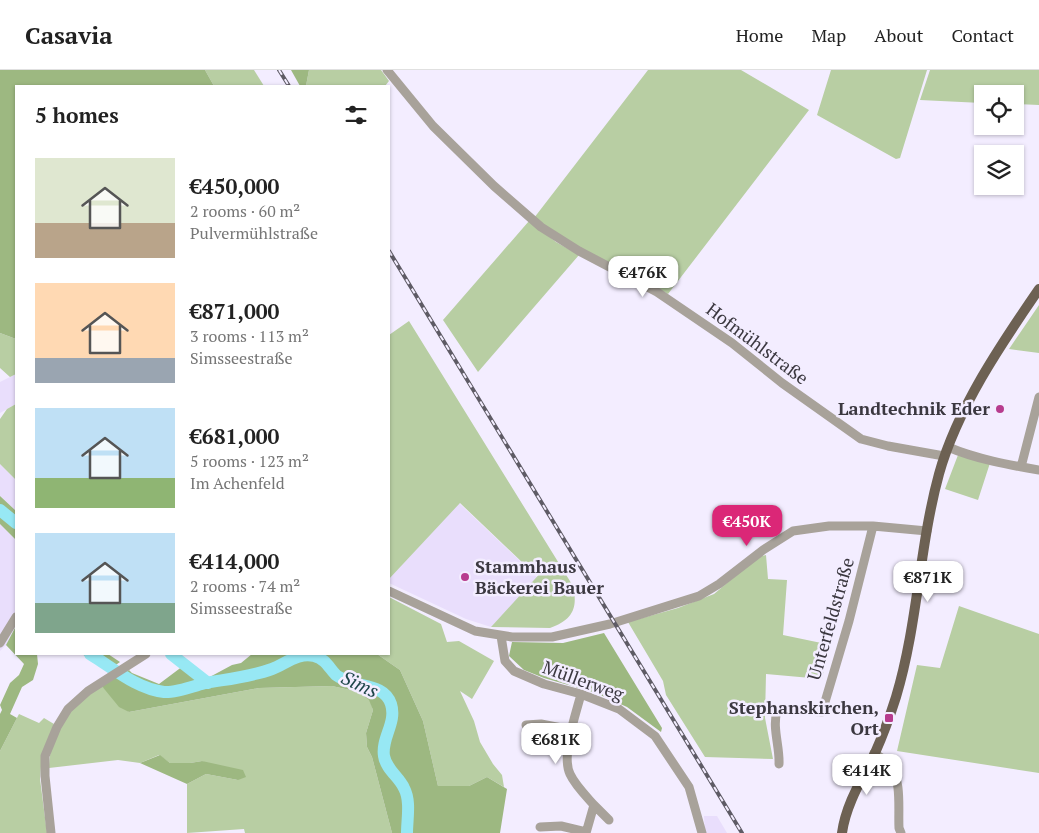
<!DOCTYPE html>
<meta charset="utf-8">
<style>
body{margin:0;font-family:"PT Serif",serif;background:#f6f6f6;color:#222;height:100vh;display:flex;flex-direction:column;font-size:19px;white-space:nowrap}
*{box-sizing:border-box;margin:0}
p{font-size:16px;color:#767676}
.icon{flex:none;width:28px;height:28px;fill:none;stroke:currentColor;stroke-width:2;stroke-linecap:round;stroke-linejoin:round}
.map{position:relative;flex:1;overflow:hidden}
.drawer{position:absolute;left:15px;top:15px;width:375px;height:570px;display:flex;flex-direction:column;background:#fff;border-radius:0px;box-shadow:0 1px 4px #0004}
.drawer>*{flex:none}
.controls{position:absolute;left:974px;top:15px;display:grid;gap:10px}
.controls a{display:grid;place-items:center;width:50px;height:50px;border-radius:0px;background:#fff;box-shadow:0 1px 4px #0004;font-size:25px}
.price{position:absolute;translate:-50% -42px;padding:0 11px;border-radius:10px;background:#fff;color:#222;font-size:16px;line-height:32px;filter:drop-shadow(0 1px 2px #0008)}
.price::after{content:'';position:absolute;left:50%;top:30px;width:15px;height:11px;margin-left:-8px;background:inherit;clip-path:polygon(0 0,100% 0,50% 100%)}
.price.active{background:#db2777;color:#fff}
ul{padding:0;list-style:none}
li{display:flex;align-items:center;gap:15px;height:125px;padding:0 20px}
li span{display:grid;place-items:center;flex:none;width:140px;height:100px;border-radius:0px;color:#555}
li>.icon{margin-inline-start:auto}
span .icon{width:60px;height:60px;fill:#fffc;stroke-width:1}
li b{font-size:21px}
h2{display:flex;justify-content:space-between;align-items:center;height:60px;padding:0 20px;font-size:21px}
header{display:flex;align-items:center;gap:30px;box-sizing:border-box;height:70px;padding:0 25px;background:#fff;border-bottom:1px solid #e0e0e0}
header strong{font-size:24px}
nav{display:flex;gap:28px;margin-inline-start:auto;font-size:18px}
.map>svg:first-child{display:block}
.built{fill:#e9defc}
.green{fill:#b8cea3}
.forest{fill:#9db881}
.lines{fill:none;stroke-linecap:round;stroke-linejoin:round}
.river{stroke:#97e8f4;stroke-width:12}
.minor{stroke:#a8a29a;stroke-width:9}
.major{stroke:#6d6153;stroke-width:10}
.rail-casing{stroke:#5e5b65;stroke-width:4}
.rail{stroke:#f3edff;stroke-width:2;stroke-dasharray:5.5;stroke-linecap:butt}
.poi-dot{fill:#b73c8e;stroke:#f3edff;stroke-width:2}
.labels{text-anchor:middle;stroke-width:5;stroke-linejoin:round;paint-order:stroke}
.street-label{font-size:18px;fill:#3b3840;stroke:#f3edff}
.poi-label{font-size:18px;font-weight:bold;fill:#3b3840;stroke:#f3edff;text-anchor:end}
.water-label{font-size:19px;font-style:italic;fill:#1e454a;stroke:#f3edff}
</style>
<header>
<strong>Casavia</strong>
<nav><a>Home</a><a>Map</a><a>About</a><a>Contact</a></nav>
</header>
<div class="map">
<svg width="1039" height="763" viewBox="0 0 1039 763">
<rect width="100%" height="100%" fill="#f3edff"/>
<path class="built" d="M16,304v30l-16,9v-31z
M0,394l16,16v28l-1,2 -15,-14z
M459,433l79,75 -47,49 -25,-8 -77,-36v-4z
M0,454l16,16v86l-10,19 -6,6z
M704,746h13l10,17h-22z"/>
<path class="green" d="M205,0h49l10,16h-50z
M309,0h72l8,11 -4,5h-79z
M648,0h93l68,40 -141,184 -32,-18 -60,-29 -42,-29z
M831,0h96l-27,88 -4,1 -79,-44z
M930,0h109v35l-24,-1v-10h-33v9l-62,-3z
M529,151l27,21 23,13 -101,117 -35,-52z
M1039,235v48l-30,-4z
M409,251l164,265c5,22 0,34 -23,42l-59,-1 53,-58 -7,-8 -12,4 -65,-62 -71,76v-244z
M0,263l16,6v35l-6,3 -10,-9z
M16,334v76l-16,-16v-45l7,-10z
M958,385l32,8 -12,37 -33,-11z
M766,485l2,24 19,1 -4,55 48,10 -9,34 -56,-5 -1,44 8,41 -68,-2 -39,-62 -3,-14 -35,-59 50,-14 36,-14 44,-37z
M389,527l52,27 6,18 12,-1 35,20 -22,38 -12,-8 14,30 6,21 13,22 9,11 2,12 -17,-10 -18,9h-31l-15,-65 -23,-51 -23,-16h12z
M959,536l80,28v139l-142,-22 20,-86 23,3z
M101,615l28,27 130,-24 73,-2 27,6 11,8 3,10 -7,23 1,14 5,10 20,76h-147l-1,-4 -57,4v-49l19,-10 32,6 -36,-19 -12,2h-20l-11,-8 -19,8 -22,-3 -69,8c0,-20 8,-43 21,-58 9,-9 22,-17 31,-25z
M19,644l20,9 5,-5 10,6 -12,30 -2,25 7,54h-47v-82z"/>
<path class="forest" d="M0,0h205l9,16h-198v253l-16,-6z
M291,0h18l-3,16h-6z
M0,426l15,14 1,-2v32l-16,-16z
M16,556v28h21l1,10 -5,16 -11,7 -12,27 7,4 -17,33v-37l2,-4 -2,-5 10,-22 9,-8 5,-11 -18,-19z
M604,563l58,95 -1,4 -34,-25 -31,-14 -52,-15 -20,-8 -15,-14 3,-14 51,1z
M82,584h26l12,8 -13,9z
M252,584h125l23,16 23,51 15,65h31l18,-9 20,12 -7,44h-108l-20,-76 -5,-10 -1,-14 7,-23 -4,-10 -10,-8 -27,-6 -73,2 -130,24 -10,-5 -18,-22 28,-15 3,3 27,11 28,-21 19,16 26,-14 9,-2z
M160,685l10,8h20l12,-2 41,9 3,7 -8,3 -32,-6 -19,10 -47,-21z"/>
<g class="lines">
<path class="river" d="M0,440l16,13
M90,584c23,14 47,35 74,38 11,1 30,-6 41,-9 23,-4 45,-6 67,-14 13,-5 27,-17 42,-13 12,3 15,12 22,19 4,3 10,5 14,7 15,5 35,4 41,22 6,19 -10,34 -7,52 2,13 15,21 20,32 7,13 3,31 3,45
M171,584l37,29"/>
<path class="minor" d="M387,0l46,56 61,60 47,41 38,24 78,41 75,51 50,40 79,56 27,7 56,10
M948,377c28,12 61,18 91,23
M1021,397l18,-70
M389,521l86,40 37,6h40l58,-13 89,-28 20,-12 44,-34 30,-19 36,-5h44l54,5
M501,566l4,25 9,10 30,13 37,10 38,15 36,27 34,51 13,46
M0,573l16,-26
M581,624c-5,20 -20,61 -11,80 5,11 16,22 24,31l-8,28
M526,655l15,-1 31,6
M874,683c6,4 12,7 16,12 12,16 8,44 9,63l2,5
M779,694c1,-17 -7,-36 -2,-53l5,-2 40,3 27,-91 24,-95
M594,735l15,15
M540,757l21,-1 25,6
M51,763l-6,-57v-20l12,-29 11,-18 20,-18 58,-37"/>
<path class="major" d="M842,763c4,-29 20,-54 33,-80 8,-18 15,-37 21,-56 22,-73 23,-150 43,-223 18,-65 62,-130 100,-185"/>
<g class="rail-casing">
<path id="rail" d="M279,0l10,16
M389,181l353,582"/>
</g>
<use href="#rail" class="rail"/>
</g>
<g class="poi-dot">
<circle cx="1000" cy="339" r="5"/>
<circle cx="465" cy="507" r="5"/>
<rect x="884" y="643" width="10" height="10" rx="2.5"/>
</g>
<g class="labels">
<g class="street-label">
<text transform="translate(757 274) rotate(37)" y="6">Hofmühlstraße</text>
<text transform="translate(831 549) rotate(-74)" y="6">Unterfeldstraße</text>
<text transform="translate(583 611) rotate(20)" y="6">Müllerweg</text>
</g>
<g class="poi-label">
<text x="990" y="345">Landtechnik Eder</text>
<text x="475" y="503" text-anchor="start">Stammhaus<tspan x="475" dy="21">Bäckerei Bauer</tspan></text>
<text x="879" y="644">Stephanskirchen,<tspan x="879" dy="21">Ort</tspan></text>
</g>
<g class="water-label">
<text transform="translate(360 614) rotate(25)" y="7">Sims</text>
</g>
</g>
</svg>
<div class="controls">
<a><svg class="icon" aria-label="locate" viewBox="0 0 24 24"><circle cx="12" cy="12" r="6"/><path d="M12 2v4M12 18v4M2 12h4M18 12h4"/></svg></a>
<a><svg class="icon" aria-label="layers" viewBox="0 0 24 24"><path d="M12 4l9 5-9 5-9-5zM3 14l9 5 9-5"/></svg></a>
</div>
<b class="price" style="left:643px;top:228px">€476K</b>
<b class="price active" style="left:747px;top:477px">€450K</b>
<b class="price" style="left:928px;top:533px">€871K</b>
<b class="price" style="left:556px;top:695px">€681K</b>
<b class="price" style="left:867px;top:726px">€414K</b>
<section class="drawer">
<h2>5 homes<svg class="icon" aria-label="filters" viewBox="0 0 24 24"><path d="M4 7h16M4 17h16"/><circle cx="9" cy="7" r="2"/><circle cx="15" cy="17" r="2"/></svg></h2>
<ul>
<li><span style="background:linear-gradient(#dfe7d0 65%,#b9a48a 0)"><svg class="icon" aria-label="home" viewBox="0 0 24 24"><path d="M3 11l9-7 9 7M6 9v11h12V9"/></svg></span><div><b>€450,000</b><p>2 rooms · 60 m²</p><p>Pulvermühlstraße</p></div></li>
<li><span style="background:linear-gradient(#ffd9b3 75%,#9aa5b1 0)"><svg class="icon" aria-label="home" viewBox="0 0 24 24"><path d="M3 11l9-7 9 7M6 9v11h12V9"/></svg></span><div><b>€871,000</b><p>3 rooms · 113 m²</p><p>Simsseestraße</p></div></li>
<li><span style="background:linear-gradient(#bfe0f5 70%,#8fb573 0)"><svg class="icon" aria-label="home" viewBox="0 0 24 24"><path d="M3 11l9-7 9 7M6 9v11h12V9"/></svg></span><div><b>€681,000</b><p>5 rooms · 123 m²</p><p>Im Achenfeld</p></div></li>
<li><span style="background:linear-gradient(#bfe0f5 70%,#7fa58c 0)"><svg class="icon" aria-label="home" viewBox="0 0 24 24"><path d="M3 11l9-7 9 7M6 9v11h12V9"/></svg></span><div><b>€414,000</b><p>2 rooms · 74 m²</p><p>Simsseestraße</p></div></li>
</ul>
</section>
</div>
